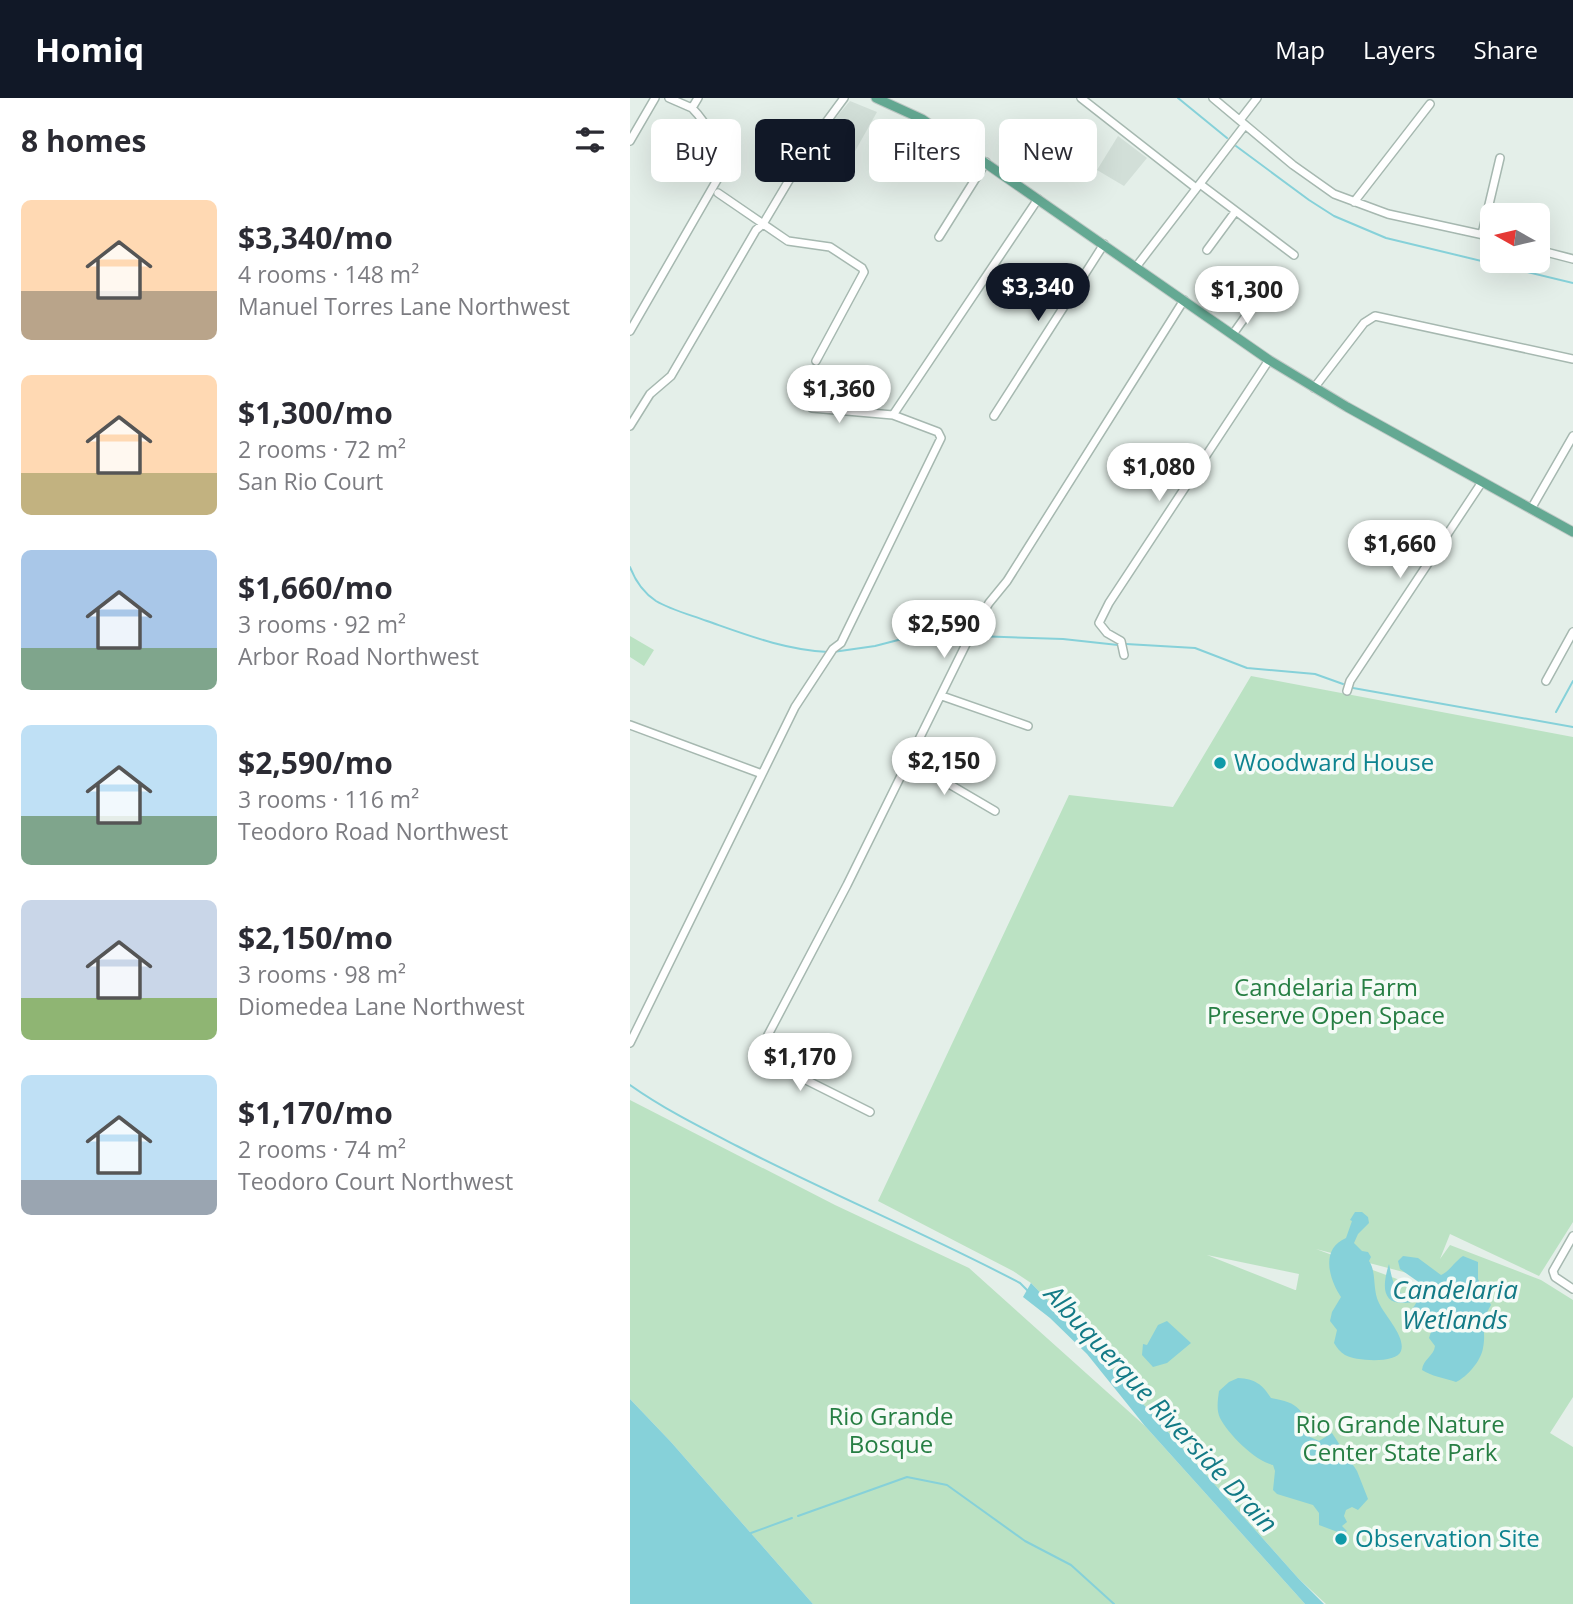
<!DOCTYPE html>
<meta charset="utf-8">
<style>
body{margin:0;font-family:"Open Sans",sans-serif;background:#f7f7f7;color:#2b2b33;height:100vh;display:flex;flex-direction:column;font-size:26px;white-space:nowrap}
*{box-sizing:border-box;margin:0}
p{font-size:23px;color:#7c7c81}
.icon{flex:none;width:38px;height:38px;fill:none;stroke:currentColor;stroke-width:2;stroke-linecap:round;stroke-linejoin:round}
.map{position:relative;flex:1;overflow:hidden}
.sheet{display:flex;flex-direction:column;background:#fff;width:630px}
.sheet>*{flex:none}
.banner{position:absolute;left:21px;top:21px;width:665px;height:63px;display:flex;gap:14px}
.needle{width:46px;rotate:278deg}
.fabs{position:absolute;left:850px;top:105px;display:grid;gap:14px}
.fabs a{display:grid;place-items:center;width:70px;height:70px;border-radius:10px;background:#fff;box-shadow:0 7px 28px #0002;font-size:35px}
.price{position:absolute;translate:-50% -60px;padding:0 16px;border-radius:24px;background:#fff;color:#222;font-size:23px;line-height:46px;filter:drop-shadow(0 2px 4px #0008)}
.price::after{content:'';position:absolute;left:50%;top:42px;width:21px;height:16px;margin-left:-10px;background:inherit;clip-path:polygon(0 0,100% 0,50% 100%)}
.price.selected{background:#111827;color:#fff}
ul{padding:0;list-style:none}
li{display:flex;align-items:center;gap:21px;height:175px;padding:0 21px}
li span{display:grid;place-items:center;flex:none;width:196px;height:140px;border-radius:10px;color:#555}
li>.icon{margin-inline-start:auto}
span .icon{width:84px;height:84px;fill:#fffc;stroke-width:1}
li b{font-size:30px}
h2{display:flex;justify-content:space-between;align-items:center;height:84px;padding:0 21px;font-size:30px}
.pill{padding:0 24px;border-radius:10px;background:#fff;box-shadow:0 7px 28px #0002;font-size:24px;line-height:63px}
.pill.selected{background:#111827;color:#fff}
header{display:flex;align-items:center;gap:42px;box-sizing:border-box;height:98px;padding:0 35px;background:#111827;color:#fff}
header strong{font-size:33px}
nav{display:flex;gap:38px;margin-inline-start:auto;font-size:24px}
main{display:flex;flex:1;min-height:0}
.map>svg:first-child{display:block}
.built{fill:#d2dfd8}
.green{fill:#bbe2c3;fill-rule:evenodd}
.water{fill:#86d1d9}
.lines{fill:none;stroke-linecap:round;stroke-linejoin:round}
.stream{stroke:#86d1d9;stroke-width:2}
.minor-casing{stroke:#a6b8b0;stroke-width:10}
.major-casing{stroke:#c1cac7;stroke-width:11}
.minor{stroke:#fff;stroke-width:7}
.major{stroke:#64a993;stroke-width:9}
.culture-dot{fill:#0f9aa8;stroke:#f5fbf7;stroke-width:2.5}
.labels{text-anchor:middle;stroke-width:7;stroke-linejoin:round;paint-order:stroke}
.culture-label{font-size:24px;fill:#0d838f;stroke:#f5fbf7;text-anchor:start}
.park-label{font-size:24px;fill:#267e43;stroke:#f5fbf7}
.water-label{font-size:26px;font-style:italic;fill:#137a86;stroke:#f5fbf7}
</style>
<header>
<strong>Homiq</strong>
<nav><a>Map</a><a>Layers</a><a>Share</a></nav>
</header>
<main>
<section class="sheet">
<h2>8 homes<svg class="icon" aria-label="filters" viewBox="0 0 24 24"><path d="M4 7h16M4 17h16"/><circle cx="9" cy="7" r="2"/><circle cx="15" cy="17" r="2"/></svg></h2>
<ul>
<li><span style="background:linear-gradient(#ffd9b3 65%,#b9a48a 0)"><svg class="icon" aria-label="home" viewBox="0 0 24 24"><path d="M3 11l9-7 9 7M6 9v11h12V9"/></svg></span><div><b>$3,340/mo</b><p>4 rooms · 148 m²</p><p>Manuel Torres Lane Northwest</p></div></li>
<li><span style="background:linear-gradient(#ffd9b3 70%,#c2b280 0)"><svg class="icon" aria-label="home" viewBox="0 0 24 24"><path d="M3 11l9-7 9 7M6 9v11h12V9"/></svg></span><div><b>$1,300/mo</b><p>2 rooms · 72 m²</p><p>San Rio Court</p></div></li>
<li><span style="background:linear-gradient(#a9c7e8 70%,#7fa58c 0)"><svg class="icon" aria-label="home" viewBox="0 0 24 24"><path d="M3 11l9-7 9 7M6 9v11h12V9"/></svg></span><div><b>$1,660/mo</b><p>3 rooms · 92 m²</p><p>Arbor Road Northwest</p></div></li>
<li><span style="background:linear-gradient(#bfe0f5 65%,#7fa58c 0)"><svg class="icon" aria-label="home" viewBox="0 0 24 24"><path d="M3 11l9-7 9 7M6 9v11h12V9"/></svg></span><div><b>$2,590/mo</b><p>3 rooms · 116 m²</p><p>Teodoro Road Northwest</p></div></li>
<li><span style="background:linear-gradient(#c9d6e8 70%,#8fb573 0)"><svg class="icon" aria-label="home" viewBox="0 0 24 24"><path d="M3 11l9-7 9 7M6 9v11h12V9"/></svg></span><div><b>$2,150/mo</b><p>3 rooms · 98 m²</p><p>Diomedea Lane Northwest</p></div></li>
<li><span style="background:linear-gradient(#bfe0f5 75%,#9aa5b1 0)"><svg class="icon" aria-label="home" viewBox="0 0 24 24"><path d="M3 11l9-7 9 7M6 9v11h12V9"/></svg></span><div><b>$1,170/mo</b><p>2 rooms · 74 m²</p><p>Teodoro Court Northwest</p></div></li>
</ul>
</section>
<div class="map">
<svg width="943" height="1506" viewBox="0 0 943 1506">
<rect width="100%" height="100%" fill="#e4efe9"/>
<path class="built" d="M220,3l27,11 -28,50 -36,-17z
M488,38l29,22 -23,28 -27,-16z"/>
<path class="green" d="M0,538l24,14 -10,16 -14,-9z
M621,578l322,61v485l-34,54 -89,-42 -10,25 10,-14 91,35 32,20v97l-23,36 23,14v157h-247l-28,-26 -210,-236 -57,-59 -18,-12 -135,-70 191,-406 104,12zM686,1151l114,30 -6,10zM577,1157l92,19 -3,16h-1z
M0,1002l205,105 134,63 176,158 160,178h-492l-142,-162 -41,-43z"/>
<path class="water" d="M725,1114h7l6,5 1,6 -11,11 -4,9 8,8 6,1 3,5 -2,4c8,12 3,28 10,42 6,13 27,34 22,48 -4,13 -46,10 -56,4 -5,-3 -8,-7 -11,-12l3,-13 -7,-9 2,-9 9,-15c-12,-18 -21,-48 5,-59l6,-17 -2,-1z
M773,1158l15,2 23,17c9,-4 13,-13 22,-19l15,6v17l13,26c-13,22 -4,23 -8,43 -2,13 -16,29 -27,34 -12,-4 -25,-6 -34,-12 1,-11 12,-14 13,-24l-6,-8 3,-9 -5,-5 -8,-3 -7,6 -8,-7c3,-8 10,-11 13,-19 -33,8 -37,-9 -28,-37 3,14 4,25 17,33l9,-5 5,-9 -20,-14 -2,-8z
M401,1185l57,59 210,236 26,26h-19l-160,-178 -58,-72 -37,-36 -27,-21z
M537,1223l24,22 -24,20 -14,4 -11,-12 1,-11 4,1 11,-20z
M608,1280c17,1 24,6 33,20 28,5 33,11 39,39l9,4 13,-8 25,38 11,28 -10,11 -6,-3 -6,3 -2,6 3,6 -5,4 5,5 -4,3 -24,-9v-12l-6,-8 -36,-11 -4,-4 2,-19 -2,-6c-18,-4 -45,-31 -53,-47 -4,-8 -2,-19 -1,-27l10,-9z
M0,1301l41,43 142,162h-183z"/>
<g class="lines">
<path class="stream" d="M548,0l49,40
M606,48l73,54 25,16 52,22 187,45
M0,469c5,13 14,26 26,34 15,9 35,14 51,20 40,14 78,29 121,31
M346,538l87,3 55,6
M496,546l69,4 52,20 68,6 28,10
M203,554l42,-6 27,-7 64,-4
M723,590l220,39
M926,614l17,-31
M0,987c34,24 70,42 107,61 93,48 190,88 283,137l7,7
M168,1418l109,-39 40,8 78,56 46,24 43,39
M121,1435l41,-15"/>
<g class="minor-casing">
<path id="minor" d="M39,0l23,10
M451,0l115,90
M583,0l80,67 41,29 54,20 105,23
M610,22l17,-22
M0,43l25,-43
M570,86l94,71
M88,95l70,48 42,6 32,21 2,4 -48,89
M724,104l76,-98
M852,136l18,-76
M309,139l47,-75
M577,152l28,-38
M908,152l35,9
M506,169l109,-142
M0,233l91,-158c4,-19 -15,-51 -29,-65l6,-10
M603,236l20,-28
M684,290l50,-65 11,-7 198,43
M167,297l14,7 1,6 81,7
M364,318l110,-172
M0,328l20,-32 21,-18 85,-146 7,-6 50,-84 31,-42
M901,411l42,-73
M494,557l-3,-14 -14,-8 -8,-10 10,-20 160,-243
M916,583l27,-49
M717,593l3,-10 132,-199
M312,598l86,30
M0,627l132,49
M278,662l87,51
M0,945l165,-336 38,-58 8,-6 100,-205 -3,-6 -45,-17 145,-216
M240,1014l-108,-54 -3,-6 88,-167 125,-253 17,-29 18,-22 177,-281
M943,1138l-20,35 2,6 18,12"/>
</g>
<g class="major-casing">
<path id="major" d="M246,0l46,21 347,241 78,47 226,125"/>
</g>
<use href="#minor" class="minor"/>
<use href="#major" class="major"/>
</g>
<g class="culture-dot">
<circle cx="590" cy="665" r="7"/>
<circle cx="711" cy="1441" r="7"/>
</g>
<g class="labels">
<g class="culture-label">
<text x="604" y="673">Woodward House</text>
<text x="725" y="1449">Observation Site</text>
</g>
<g class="park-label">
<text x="696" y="898">Candelaria Farm<tspan x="696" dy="28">Preserve Open Space</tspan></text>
<text x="261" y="1327">Rio Grande<tspan x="261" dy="28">Bosque</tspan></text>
<text x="770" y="1335">Rio Grande Nature<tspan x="770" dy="28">Center State Park</tspan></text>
</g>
<g class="water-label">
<text x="825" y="1201">Candelaria<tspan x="825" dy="30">Wetlands</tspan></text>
<text transform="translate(531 1311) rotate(47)" y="9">Albuquerque Riverside Drain</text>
</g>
</g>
</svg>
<div class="fabs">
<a><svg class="needle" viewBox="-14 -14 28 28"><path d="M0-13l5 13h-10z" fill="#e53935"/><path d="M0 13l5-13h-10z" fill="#7c7c81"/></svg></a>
</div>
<b class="price selected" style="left:408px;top:225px">$3,340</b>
<b class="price" style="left:617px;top:228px">$1,300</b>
<b class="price" style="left:209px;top:327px">$1,360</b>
<b class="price" style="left:529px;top:405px">$1,080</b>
<b class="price" style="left:770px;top:482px">$1,660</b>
<b class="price" style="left:314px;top:562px">$2,590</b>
<b class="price" style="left:314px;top:699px">$2,150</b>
<b class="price" style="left:170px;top:995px">$1,170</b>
<div class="banner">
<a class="pill">Buy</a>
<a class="pill selected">Rent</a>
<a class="pill">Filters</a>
<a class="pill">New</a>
</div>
</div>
</main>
